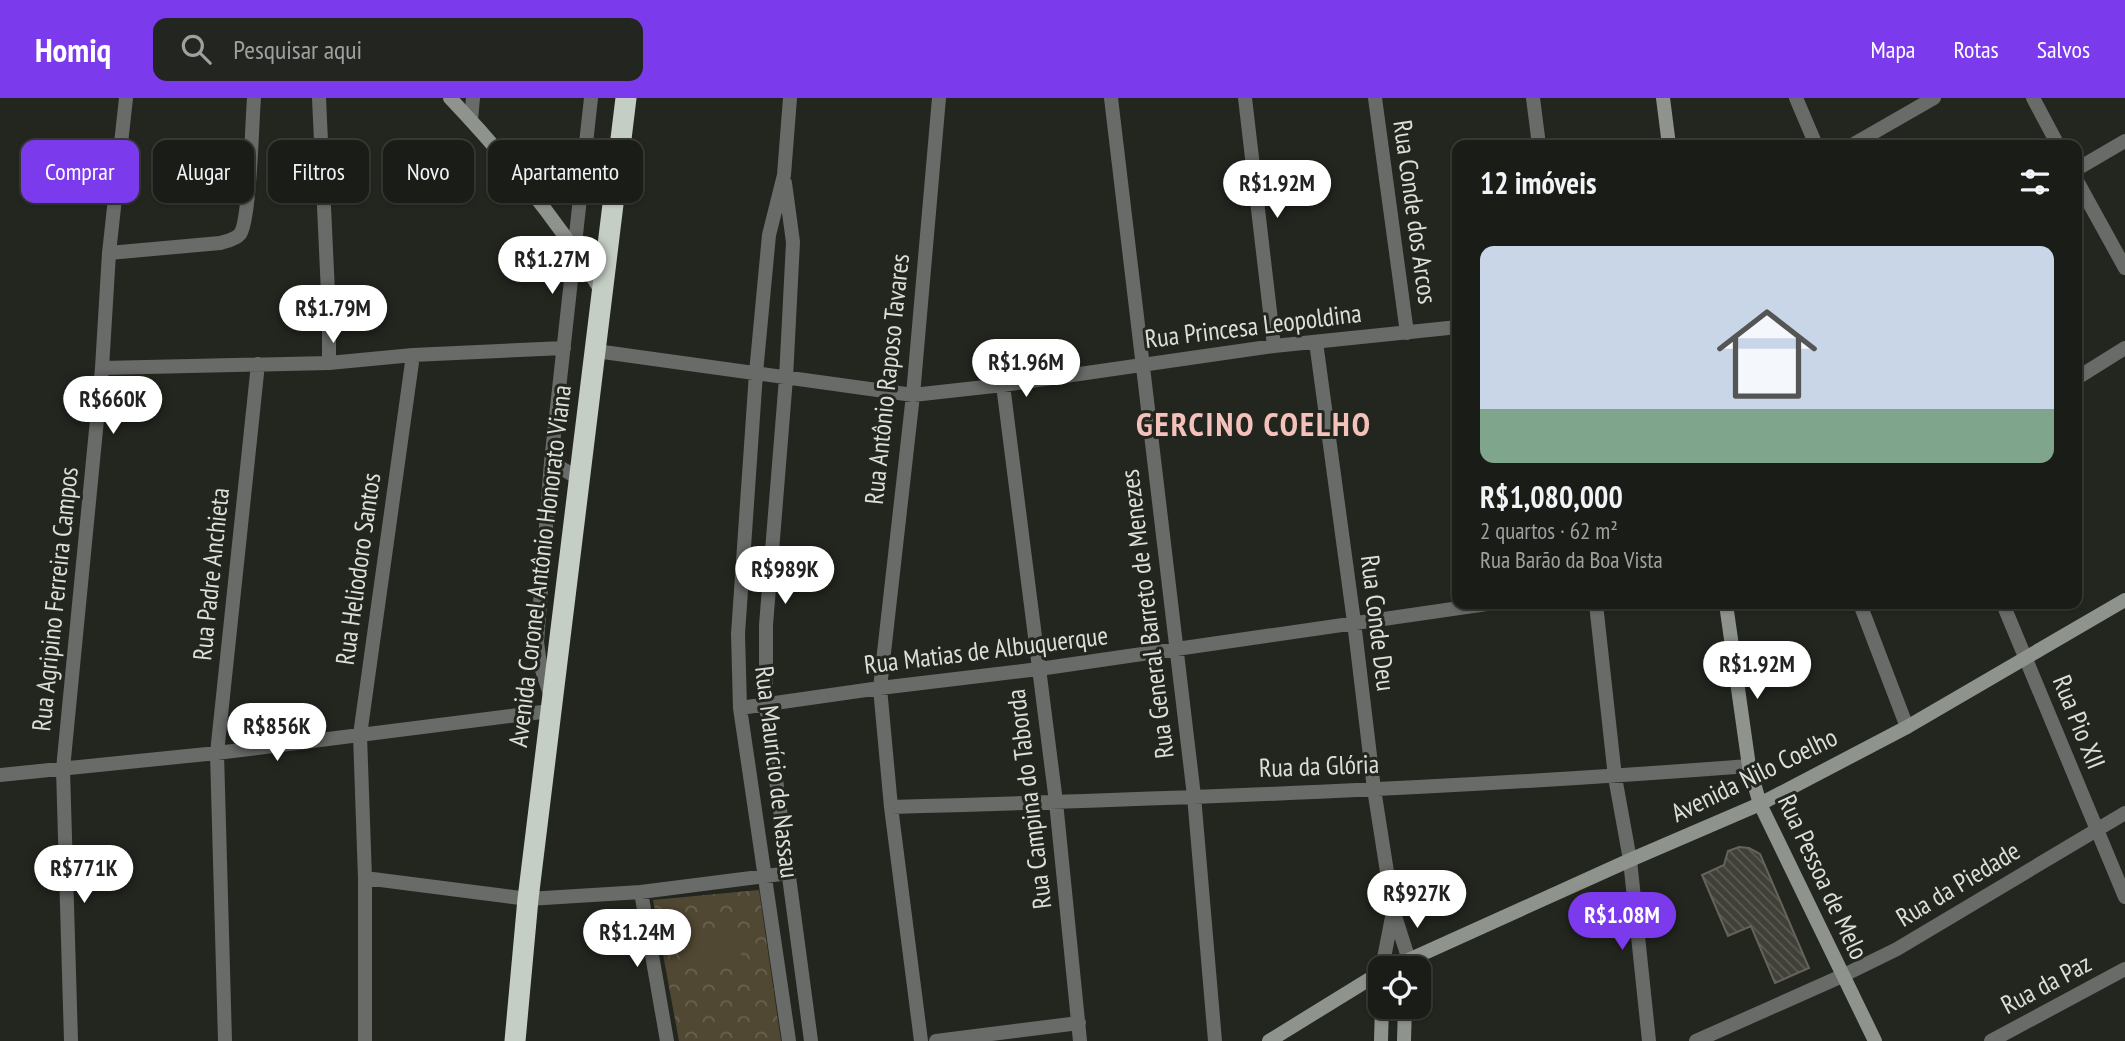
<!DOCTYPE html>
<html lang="pt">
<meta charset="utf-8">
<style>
body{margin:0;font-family:"PT Sans Narrow",sans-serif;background:#232520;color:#f1f3f6;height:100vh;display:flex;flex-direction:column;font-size:26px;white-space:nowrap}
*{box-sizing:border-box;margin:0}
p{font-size:23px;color:#9fa1a1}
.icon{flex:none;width:38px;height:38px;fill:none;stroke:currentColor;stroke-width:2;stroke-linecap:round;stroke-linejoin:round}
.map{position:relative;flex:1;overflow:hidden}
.sheet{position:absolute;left:1452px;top:42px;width:630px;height:469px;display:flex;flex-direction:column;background:#1a1c17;border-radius:14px;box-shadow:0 2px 5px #0004,0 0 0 2px #383a36}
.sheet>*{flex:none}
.banner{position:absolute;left:21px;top:42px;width:665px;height:63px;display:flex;gap:14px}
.controls{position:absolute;left:1368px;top:858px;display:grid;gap:14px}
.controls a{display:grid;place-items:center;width:63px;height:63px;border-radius:14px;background:#1a1c17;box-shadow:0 2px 5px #0004,0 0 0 2px #383a36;font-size:35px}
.price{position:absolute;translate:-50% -60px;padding:0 16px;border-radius:24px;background:#fff;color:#222;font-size:23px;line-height:46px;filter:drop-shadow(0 2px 4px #0008)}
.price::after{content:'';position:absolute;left:50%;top:42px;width:21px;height:16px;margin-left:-10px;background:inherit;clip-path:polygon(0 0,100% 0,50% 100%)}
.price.active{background:#7c3aed;color:#fff}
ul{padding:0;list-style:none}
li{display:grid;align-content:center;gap:14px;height:371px;padding:0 28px}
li+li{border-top:2px solid #383a36}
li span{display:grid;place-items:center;height:217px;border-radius:14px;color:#555}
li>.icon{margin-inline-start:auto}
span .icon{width:126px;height:126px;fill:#fffc;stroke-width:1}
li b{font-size:30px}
h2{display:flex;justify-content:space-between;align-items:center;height:84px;padding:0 28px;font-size:30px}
.pill{padding:0 24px;border-radius:14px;background:#1a1c17;box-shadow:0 2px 5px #0004,0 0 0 2px #383a36;font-size:24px;line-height:63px}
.pill.active{background:#7c3aed;color:#fff}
header{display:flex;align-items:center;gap:42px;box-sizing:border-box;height:98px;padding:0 35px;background:#7c3aed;color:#fff}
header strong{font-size:33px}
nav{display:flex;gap:38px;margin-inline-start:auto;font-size:24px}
.search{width:490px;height:63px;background:#232520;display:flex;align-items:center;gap:18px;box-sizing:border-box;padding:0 24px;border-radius:14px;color:#9fa1a1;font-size:26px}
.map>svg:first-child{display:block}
.forest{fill:url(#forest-crowns)}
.pitch{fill:#514833}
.building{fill:url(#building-back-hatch);stroke:#64645b;stroke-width:2}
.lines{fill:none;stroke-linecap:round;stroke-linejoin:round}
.street{stroke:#686b68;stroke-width:14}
.secondary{stroke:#8e938e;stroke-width:14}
.highway{stroke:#c5cec5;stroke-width:21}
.labels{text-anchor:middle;stroke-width:6;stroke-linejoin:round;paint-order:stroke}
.street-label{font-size:26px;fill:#dcdfd9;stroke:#23261f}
.district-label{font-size:33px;font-weight:bold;letter-spacing:2px;fill:#f5c1bb;stroke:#23261f}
</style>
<header>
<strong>Homiq</strong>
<div class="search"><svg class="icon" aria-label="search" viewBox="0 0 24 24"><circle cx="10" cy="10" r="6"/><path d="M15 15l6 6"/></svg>Pesquisar aqui</div>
<nav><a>Mapa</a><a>Rotas</a><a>Salvos</a></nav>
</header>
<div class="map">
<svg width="2125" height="943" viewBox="0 0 2125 943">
<defs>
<pattern id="forest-crowns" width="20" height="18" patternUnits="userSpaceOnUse" patternTransform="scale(1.75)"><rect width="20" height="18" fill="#514833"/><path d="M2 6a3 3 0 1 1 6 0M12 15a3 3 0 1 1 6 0" fill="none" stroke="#696250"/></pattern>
<pattern id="building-back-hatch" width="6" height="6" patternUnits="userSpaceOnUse" patternTransform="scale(1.75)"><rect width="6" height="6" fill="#414038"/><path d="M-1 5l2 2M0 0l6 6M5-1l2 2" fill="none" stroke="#5c5b54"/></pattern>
</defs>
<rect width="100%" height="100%" fill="#23261f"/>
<path class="forest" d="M759,792l22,151h-102l-26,-141z"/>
<path class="pitch" d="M737,830l5,32 -53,7 -4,-31z"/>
<path class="building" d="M1739,749l10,1 11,6 49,114 -34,15 -24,-57 -23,10 -26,-61 22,-10 4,-14z"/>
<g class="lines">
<path class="street" d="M319,0l10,217v48
M1111,0l83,698 21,245
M1245,0l29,248
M1375,0l32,235
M1533,0l6,47
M1796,0l20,47
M2033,0l25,47
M471,22l2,-22
M1852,47l82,-47
M2077,71l48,-28
M2077,83l48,87
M785,85l8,59 -7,136 -20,247v80l45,336
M109,155l111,-10c6,-2 15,-3 20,-9 10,-13 12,-113 14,-136
M1316,244l38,280 20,167 19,121 16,50
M596,253l317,44 90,-10 271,-39 184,-19
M102,270l227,-5 84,-8 151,-7
M2077,280l48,-30
M1003,287l53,417 24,239
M551,364l27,16
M1596,506l19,173 15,83 19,181
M1860,506l47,123
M2003,506l122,293
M550,596l-10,-30 -3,-22 14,-180 40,-364
M740,610l140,-20 159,-19 448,-65
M0,677l217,-22 333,-42
M891,709c286,-8 572,-19 858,-41
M365,780l163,21 113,-7 148,-19
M641,794l26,149
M1382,870l11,-56
M71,943l-8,-272 39,-401 7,-115 17,-155
M225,943l-8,-288 41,-389
M365,943v-163l-5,-143 53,-380
M789,943l-49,-333 -2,-74 18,-261 13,-138 15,-60 6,-77
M921,943l-30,-234 -11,-119 33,-293 26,-297
M936,943l143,-18
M1696,943l146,-65 55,-27 228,-136
M1991,943l134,-72"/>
<path class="secondary" d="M450,0c57,60 108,123 152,194
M1663,0l6,47
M1726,506l23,162 11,38 115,237
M1391,870l239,-108 130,-56 147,-77 218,-127
M1269,943l112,-69
M1381,943l1,-35
M1404,943l1,-35"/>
<path class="highway" d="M515,943l13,-142 98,-801"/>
</g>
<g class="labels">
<g class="street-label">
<text transform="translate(1415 114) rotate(82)" y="9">Rua Conde dos Arcos</text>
<text transform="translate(1253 228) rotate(-7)" y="9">Rua Princesa Leopoldina</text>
<text transform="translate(887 281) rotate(-84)" y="9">Rua Antônio Raposo Tavares</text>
<text transform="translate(540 468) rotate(-83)" y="9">Avenida Coronel Antônio Honorato Viana</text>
<text transform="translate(358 471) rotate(-82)" y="9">Rua Heliodoro Santos</text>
<text transform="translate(211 476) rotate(-84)" y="9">Rua Padre Anchieta</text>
<text transform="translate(55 501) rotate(-84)" y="9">Rua Agripino Ferreira Campos</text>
<text transform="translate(1147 516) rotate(-97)" y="9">Rua General Barreto de Menezes</text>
<text transform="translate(1378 525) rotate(83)" y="9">Rua Conde Deu</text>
<text transform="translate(986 552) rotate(-7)" y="9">Rua Matias de Albuquerque</text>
<text transform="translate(2079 624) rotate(68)" y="9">Rua Pio XII</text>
<text transform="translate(1319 668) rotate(-2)" y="9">Rua da Glória</text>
<text transform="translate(777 674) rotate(83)" y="9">Rua Maurício de Nassau</text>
<text transform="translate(1754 677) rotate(-26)" y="9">Avenida Nilo Coelho</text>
<text transform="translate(1029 701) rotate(-97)" y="9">Rua Campina do Taborda</text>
<text transform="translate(1823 779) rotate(65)" y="9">Rua Pessoa de Melo</text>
<text transform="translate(1958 786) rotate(-31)" y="9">Rua da Piedade</text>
<text transform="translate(2046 886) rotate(-28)" y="9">Rua da Paz</text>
</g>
<g class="district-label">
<text x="1254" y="338">GERCINO COELHO</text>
</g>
</g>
</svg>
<div class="controls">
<a><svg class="icon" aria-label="locate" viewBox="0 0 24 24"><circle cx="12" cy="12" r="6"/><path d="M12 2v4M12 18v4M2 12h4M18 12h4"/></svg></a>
</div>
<b class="price" style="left:1277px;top:122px">R$1.92M</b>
<b class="price" style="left:552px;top:198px">R$1.27M</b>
<b class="price" style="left:333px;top:247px">R$1.79M</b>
<b class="price" style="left:1026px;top:301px">R$1.96M</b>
<b class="price" style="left:113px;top:338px">R$660K</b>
<b class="price" style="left:785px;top:508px">R$989K</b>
<b class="price" style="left:1757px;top:603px">R$1.92M</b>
<b class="price" style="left:277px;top:665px">R$856K</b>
<b class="price" style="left:84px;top:807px">R$771K</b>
<b class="price" style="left:1417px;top:832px">R$927K</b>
<b class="price active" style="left:1622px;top:854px">R$1.08M</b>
<b class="price" style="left:637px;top:871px">R$1.24M</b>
<div class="banner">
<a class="pill active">Comprar</a>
<a class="pill">Alugar</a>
<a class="pill">Filtros</a>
<a class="pill">Novo</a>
<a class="pill">Apartamento</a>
</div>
<section class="sheet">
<h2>12 imóveis<svg class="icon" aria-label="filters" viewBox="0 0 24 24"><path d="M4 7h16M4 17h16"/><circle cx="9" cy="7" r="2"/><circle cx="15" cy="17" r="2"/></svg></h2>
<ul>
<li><span style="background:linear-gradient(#c9d6e8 75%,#7fa58c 0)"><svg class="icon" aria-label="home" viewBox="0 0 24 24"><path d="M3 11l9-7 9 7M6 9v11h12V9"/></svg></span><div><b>R$1,080,000</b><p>2 quartos · 62 m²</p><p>Rua Barão da Boa Vista</p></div></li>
</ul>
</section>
</div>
